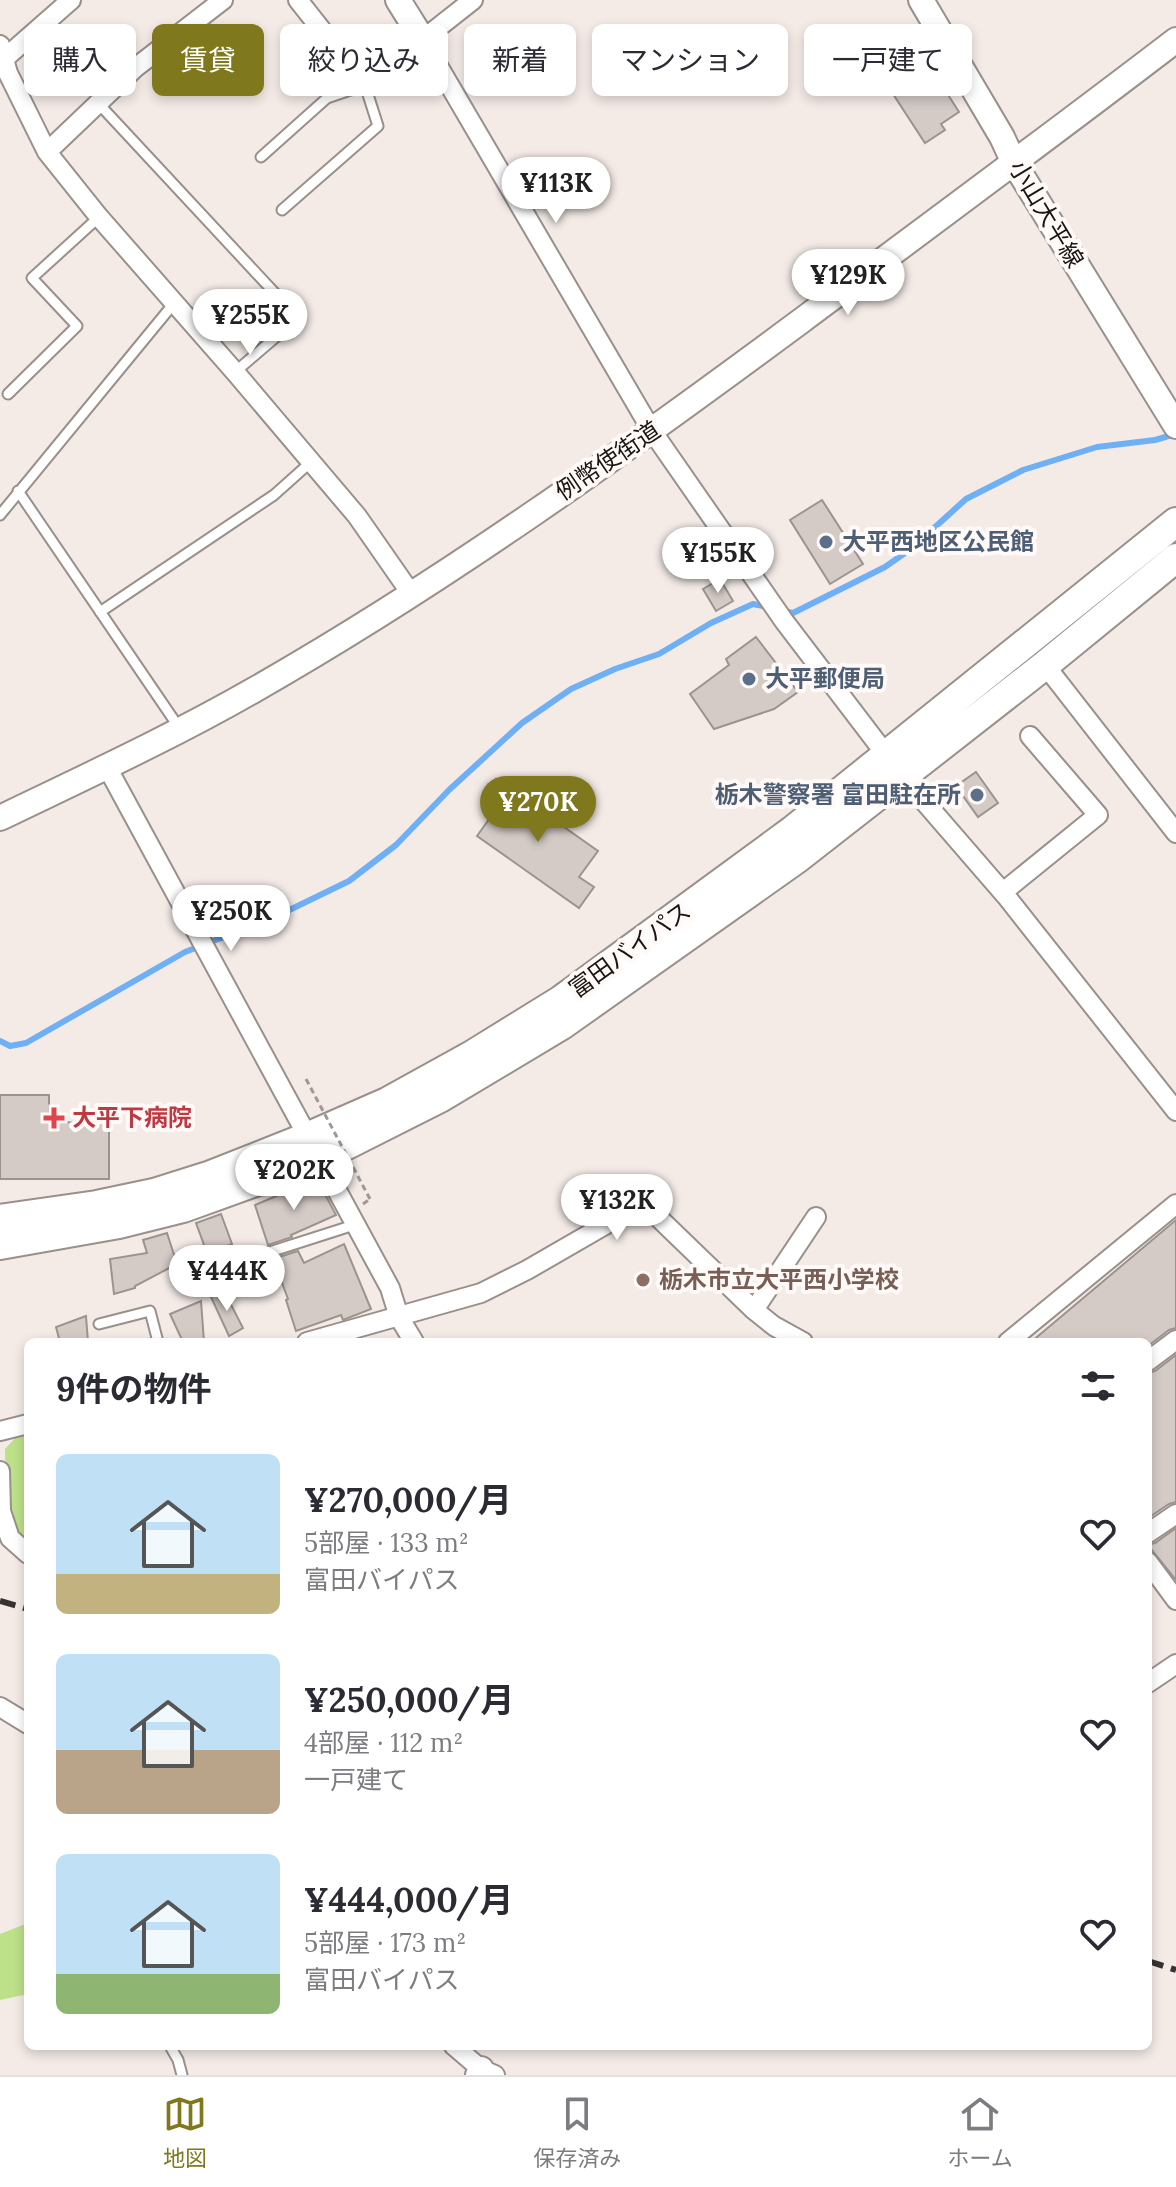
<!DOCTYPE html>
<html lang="ja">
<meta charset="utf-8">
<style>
body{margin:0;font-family:Lora,"Noto Sans JP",serif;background:#f7f7f7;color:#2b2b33;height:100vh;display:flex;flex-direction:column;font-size:30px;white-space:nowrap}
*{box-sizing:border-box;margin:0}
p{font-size:26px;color:#7c7c81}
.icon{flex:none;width:44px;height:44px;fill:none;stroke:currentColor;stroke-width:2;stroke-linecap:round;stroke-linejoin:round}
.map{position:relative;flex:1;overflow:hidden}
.side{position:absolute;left:24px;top:1338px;width:1128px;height:712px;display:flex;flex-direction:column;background:#fff;border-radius:12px;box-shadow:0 4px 12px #0003}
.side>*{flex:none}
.hud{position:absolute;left:24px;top:24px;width:1128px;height:72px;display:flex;gap:16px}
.price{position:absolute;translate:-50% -68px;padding:0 18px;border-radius:28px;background:#fff;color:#222;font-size:26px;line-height:52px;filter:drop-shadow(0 2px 4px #0008)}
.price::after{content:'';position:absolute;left:50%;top:48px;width:24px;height:18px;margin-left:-12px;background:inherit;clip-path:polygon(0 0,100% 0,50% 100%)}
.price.on{background:#7f781d;color:#fff}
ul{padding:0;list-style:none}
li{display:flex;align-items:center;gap:24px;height:200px;padding:0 32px}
li span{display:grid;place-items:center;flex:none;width:224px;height:160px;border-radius:12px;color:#555}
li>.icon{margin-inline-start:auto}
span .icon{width:96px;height:96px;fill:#fffc;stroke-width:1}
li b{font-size:34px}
h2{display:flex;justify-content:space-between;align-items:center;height:96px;padding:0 32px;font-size:34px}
.pill{padding:0 28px;border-radius:12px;background:#fff;box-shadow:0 4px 12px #0003;font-size:28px;line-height:72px}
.pill.on{background:#7f781d;color:#fff}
.tabs{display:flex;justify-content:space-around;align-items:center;height:112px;border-top:2px solid #e1e1e2;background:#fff;font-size:22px;color:#7c7c81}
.tabs a{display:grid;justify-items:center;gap:4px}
.tabs .on{color:#7f781d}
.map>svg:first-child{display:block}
.green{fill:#bce189}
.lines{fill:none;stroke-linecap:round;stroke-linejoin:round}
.stream{stroke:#6eaff5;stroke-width:6}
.building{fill:#d4cbc7;stroke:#9c938f;stroke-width:2}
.lane-casing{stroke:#99908c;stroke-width:13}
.street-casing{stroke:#99908c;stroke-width:22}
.secondary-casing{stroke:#99908c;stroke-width:28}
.primary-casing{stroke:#99908c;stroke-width:32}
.path{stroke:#9f9895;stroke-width:3;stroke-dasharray:6 4;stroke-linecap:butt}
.lane{stroke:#fff;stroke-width:9}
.street{stroke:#fff;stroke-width:18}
.secondary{stroke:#fff;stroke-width:24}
.primary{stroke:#fff;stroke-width:28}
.rail{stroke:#383332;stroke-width:6;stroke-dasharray:16 8;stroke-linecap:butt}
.path-bridge{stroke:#9f9895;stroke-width:3;stroke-dasharray:6 4;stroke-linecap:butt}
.service-dot{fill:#5c6f8a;stroke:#fff9f7;stroke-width:3}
.health-dot{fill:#e0444e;stroke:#fff9f7;stroke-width:3}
.education-dot{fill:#8d6e63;stroke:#fff9f7;stroke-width:3}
.labels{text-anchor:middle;stroke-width:8;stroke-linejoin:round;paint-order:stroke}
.street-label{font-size:24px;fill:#191514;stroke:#fff9f7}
.service-label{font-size:24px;font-weight:bold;fill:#4e5e75;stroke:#fff9f7;text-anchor:start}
.health-label{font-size:24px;font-weight:bold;fill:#be3a42;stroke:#fff9f7;text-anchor:start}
.education-label{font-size:24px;font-weight:bold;fill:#785e54;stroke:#fff9f7;text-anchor:start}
</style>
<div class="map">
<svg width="1176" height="2075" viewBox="0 0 1176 2075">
<rect width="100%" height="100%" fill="#f4ebe7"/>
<path class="green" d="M28,1433v114l-13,-11 -9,-25 -1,-62 13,-14z
M28,1923v71l-28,6v-66z"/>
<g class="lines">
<path class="stream" d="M783,611l10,2 92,-46 27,-19 54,-49 57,-29 74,-23 58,-7 21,-6
M0,1041l10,5 16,-3 159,-91 92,-36 72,-35 47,-36 53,-55 73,-67 49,-34 44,-20 44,-15 52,-31 42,-19 15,3"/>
</g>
<path class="building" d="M917,46l42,66 -18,12 4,6 -20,13 -47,-72z
M822,500l41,64 -33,20 -40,-64z
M720,579l13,22 -17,10 -13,-22z
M756,637l42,55 -24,17 -60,20 -24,-35 39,-29 -3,-6z
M976,772l22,31 -20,14 -22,-31z
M496,779l102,72 -19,26 15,10 -15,21 -102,-72 20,-28 -14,-10z
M0,1095h49v27l60,1v56h-109z
M317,1179l19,36 -45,20 1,2 -24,8 -13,-40z
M221,1214l11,30 -5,2 5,39 -20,9 -7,-19 9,-3 -18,-49z
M1176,1220v108l-7,2 -21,16v-4h-117z
M167,1233l10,31 -42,22v2l-21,6 -4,-35 37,-6 -4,-13z
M344,1244l27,65 -28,11 -2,-5 -45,16 -10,-31 2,-1 -15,-40 25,-8 6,12z
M224,1291l19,37 -14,8 -18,-39z
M201,1301l3,41h-21l-13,-28z
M86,1316l2,26h-28l-4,-15z
M1176,1355v147l-7,2 -21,14v-145l7,-2z
M1176,1528v52l-28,-35 7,-2z"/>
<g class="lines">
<g class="lane-casing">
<path id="lane" d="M98,103l200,215 -63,54
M261,157l66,-59 38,-13 13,41 -96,84
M8,394l69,-68 -45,-48 67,-61
M18,491l162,238
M0,515l175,-213
M100,612l174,-117 38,-34
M248,1259l106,-34
M99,1324l51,-13 8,31
M170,2046l8,14 4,15"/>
</g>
<g class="street-casing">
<path id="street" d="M298,0l67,85 108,-85
M423,40l229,391 132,190 119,156 103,119 170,215
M0,45l8,28 39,79 52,65 136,155 122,144 55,79
M4,59l67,-59
M47,152l88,-84 88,-68
M1045,665l131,168
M107,767l283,521 9,29 15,25
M1003,892l95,-77 -68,-79
M754,1310l62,-93
M307,1342l174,-49 46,-23 78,-45 31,-29 118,114 20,16 29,16
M1008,1342l168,-138
M1148,1361l28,-21
M0,1431l28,-7
M0,1471l1,40 9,27 18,16
M1148,1533l28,-19
M1148,1562l28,38
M1148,1683l28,-19
M0,1707l28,17
M454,2046l27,23 14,6"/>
</g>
<g class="secondary-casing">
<path id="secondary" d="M398,0l25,40
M921,0l81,137 12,26 162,263
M0,818c85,-41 172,-81 254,-128 191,-109 370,-238 547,-369 125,-93 251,-186 375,-281
M478,2075l3,-6"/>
</g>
<g class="primary-casing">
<path id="primary" d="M0,1219l97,-14 57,-12 57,-18 96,-38 80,-35 85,-47 89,-55 232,-170 383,-308
M0,1245l119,-21 64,-16 136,-49 121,-61 122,-73 236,-167 247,-193 131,-107"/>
</g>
<path class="path" d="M363,1204l7,-5"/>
<use href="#lane" class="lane"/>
<use href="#street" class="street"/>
<use href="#secondary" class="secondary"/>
<use href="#primary" class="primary"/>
<path class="rail" d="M0,1601l28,8
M1148,1961l28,9"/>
<path class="path-bridge" d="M306,1079l64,120"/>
</g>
<g class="service-dot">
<circle cx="826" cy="542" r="8"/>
<circle cx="749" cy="679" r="8"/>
<circle cx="977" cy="795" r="8"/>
</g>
<path class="health-dot" d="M50 1106h8v8h8v8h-8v8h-8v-8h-8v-8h8z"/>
<circle class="education-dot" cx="643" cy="1280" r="8"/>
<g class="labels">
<g class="street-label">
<text transform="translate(1046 214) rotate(59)" y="8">小山大平線</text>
<text transform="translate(608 461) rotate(-34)" y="8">例幣使街道</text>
<text transform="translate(630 950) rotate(-36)" y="8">富田バイパス</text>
</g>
<g class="service-label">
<text x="842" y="550">大平西地区公民館</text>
<text x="765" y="687">大平郵便局</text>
<text x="961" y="803" text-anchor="end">栃木警察署 富田駐在所</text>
</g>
<g class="health-label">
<text x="72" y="1126">大平下病院</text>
</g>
<g class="education-label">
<text x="659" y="1288">栃木市立大平西小学校</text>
</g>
</g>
</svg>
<b class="price" style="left:556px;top:225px">¥113K</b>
<b class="price" style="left:848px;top:317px">¥129K</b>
<b class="price" style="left:250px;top:357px">¥255K</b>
<b class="price" style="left:718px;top:595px">¥155K</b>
<b class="price on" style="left:538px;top:844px">¥270K</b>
<b class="price" style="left:231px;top:953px">¥250K</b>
<b class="price" style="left:294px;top:1212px">¥202K</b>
<b class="price" style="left:617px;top:1242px">¥132K</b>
<b class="price" style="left:227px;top:1313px">¥444K</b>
<div class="hud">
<a class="pill">購入</a>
<a class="pill on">賃貸</a>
<a class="pill">絞り込み</a>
<a class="pill">新着</a>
<a class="pill">マンション</a>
<a class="pill">一戸建て</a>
</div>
<section class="side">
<h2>9件の物件<svg class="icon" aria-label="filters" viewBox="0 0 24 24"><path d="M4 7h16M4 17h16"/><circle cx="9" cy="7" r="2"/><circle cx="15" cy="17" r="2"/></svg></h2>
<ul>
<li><span style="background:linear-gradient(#bfe0f5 75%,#c2b280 0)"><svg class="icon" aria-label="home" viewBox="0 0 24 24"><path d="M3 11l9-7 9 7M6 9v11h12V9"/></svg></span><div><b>¥270,000/月</b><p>5部屋 · 133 m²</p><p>富田バイパス</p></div><svg class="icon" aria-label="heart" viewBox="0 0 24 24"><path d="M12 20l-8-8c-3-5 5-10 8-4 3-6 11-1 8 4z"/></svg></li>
<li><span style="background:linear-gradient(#bfe0f5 60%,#b9a48a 0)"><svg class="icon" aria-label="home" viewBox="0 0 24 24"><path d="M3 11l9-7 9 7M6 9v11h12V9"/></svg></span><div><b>¥250,000/月</b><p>4部屋 · 112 m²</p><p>一戸建て</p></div><svg class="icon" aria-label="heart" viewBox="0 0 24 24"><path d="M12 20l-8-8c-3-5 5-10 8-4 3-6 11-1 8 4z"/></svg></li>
<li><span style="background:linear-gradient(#bfe0f5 75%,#8fb573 0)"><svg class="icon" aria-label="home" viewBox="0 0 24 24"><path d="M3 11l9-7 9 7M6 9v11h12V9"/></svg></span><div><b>¥444,000/月</b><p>5部屋 · 173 m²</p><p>富田バイパス</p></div><svg class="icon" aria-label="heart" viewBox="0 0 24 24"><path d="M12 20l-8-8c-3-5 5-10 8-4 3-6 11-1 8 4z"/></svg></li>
</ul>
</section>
</div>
<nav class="tabs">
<a class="on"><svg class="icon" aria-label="map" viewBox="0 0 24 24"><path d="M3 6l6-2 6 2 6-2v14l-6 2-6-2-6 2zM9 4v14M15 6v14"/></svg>地図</a>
<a><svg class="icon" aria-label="saved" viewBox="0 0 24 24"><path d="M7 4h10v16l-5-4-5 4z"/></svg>保存済み</a>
<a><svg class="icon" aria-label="home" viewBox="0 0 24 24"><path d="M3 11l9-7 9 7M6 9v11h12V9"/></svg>ホーム</a>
</nav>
